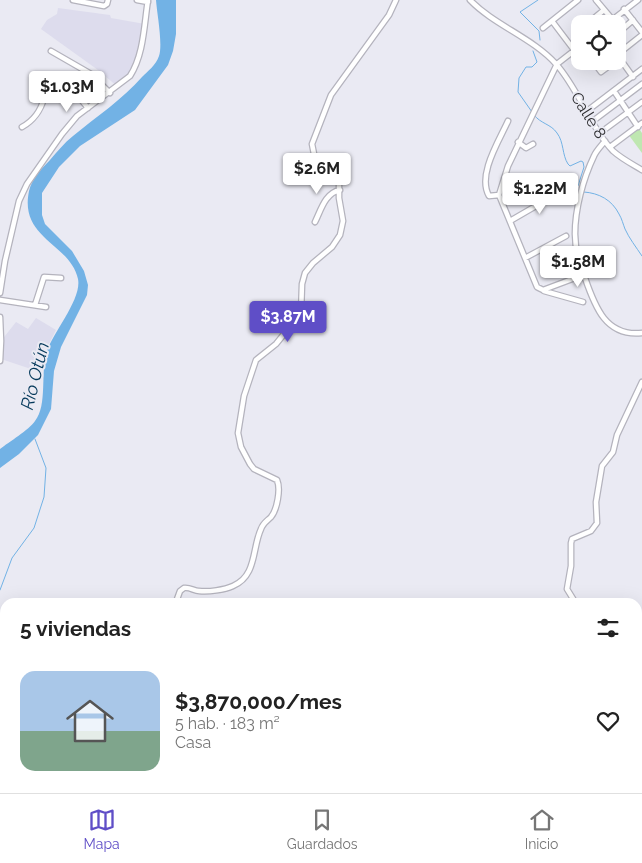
<!DOCTYPE html>
<html lang="es">
<meta charset="utf-8">
<style>
body{margin:0;font-family:Raleway,sans-serif;background:#f2f2f2;color:#222;height:100vh;display:flex;flex-direction:column;font-size:19px;white-space:nowrap}
*{box-sizing:border-box;margin:0}
p{font-size:16px;color:#767676}
.icon{flex:none;width:28px;height:28px;fill:none;stroke:currentColor;stroke-width:2;stroke-linecap:round;stroke-linejoin:round}
.map{position:relative;flex:1;overflow:hidden}
.panel{position:absolute;left:0px;top:598px;width:642px;height:196px;display:flex;flex-direction:column;background:#fff;border-radius:15px 15px 0 0;box-shadow:0 5px 20px #0002}
.panel>*{flex:none}
.controls{position:absolute;left:571px;top:15px;display:grid;gap:10px}
.controls a{display:grid;place-items:center;width:55px;height:55px;border-radius:10px;background:#fff;box-shadow:0 5px 20px #0002;font-size:25px}
.price{position:absolute;translate:-50% -42px;padding:0 11px;border-radius:5px;background:#fff;color:#222;font-size:16px;line-height:32px;filter:drop-shadow(0 1px 2px #0008)}
.price::after{content:'';position:absolute;left:50%;top:30px;width:15px;height:11px;margin-left:-8px;background:inherit;clip-path:polygon(0 0,100% 0,50% 100%)}
.price.on{background:#5f4ec7;color:#fff}
ul{padding:0;list-style:none}
li{display:flex;align-items:center;gap:15px;height:125px;padding:0 20px}
li span{display:grid;place-items:center;flex:none;width:140px;height:100px;border-radius:15px;color:#555}
li>.icon{margin-inline-start:auto}
span .icon{width:60px;height:60px;fill:#fffc;stroke-width:1}
li b{font-size:21px}
h2{display:flex;justify-content:space-between;align-items:center;height:60px;padding:0 20px;font-size:21px}
.dock{display:flex;justify-content:space-around;align-items:center;height:70px;border-top:1px solid #e0e0e0;background:#fff;font-size:14px;color:#767676}
.dock a{display:grid;justify-items:center;gap:2px}
.dock .on{color:#5f4ec7}
.map>svg:first-child{display:block}
.built{fill:#dddced}
.green{fill:#bfe7b1}
.water{fill:#72b2e5}
.lines{fill:none;stroke-linecap:round;stroke-linejoin:round}
.stream{stroke:#72b2e5;stroke-width:1}
.minor-casing{stroke:#b4b3bd;stroke-width:7}
.minor{stroke:#fff;stroke-width:4.5}
.labels{text-anchor:middle;stroke-width:4;stroke-linejoin:round;paint-order:stroke}
.street-label{font-size:16px;fill:#2f2f32;stroke:#eaeaf3}
.water-label{font-size:18px;font-style:italic;fill:#05395b;stroke:#eaeaf3}
</style>
<div class="map">
<svg width="642" height="793" viewBox="0 0 642 793">
<rect width="100%" height="100%" fill="#eaeaf3"/>
<path class="built" d="M58,8l52,7 1,3 34,6 -11,46 -16,17 -20,-17 -57,-41 6,-9 10,-6z
M36,318l20,12 -8,16 -9,5 -8,18 -30,-10v-18l15,-19 12,7z"/>
<path class="green" d="M638,127l4,6v20l-14,-19z"/>
<path class="water" d="M156,0h20v34l-3,17 -5,14 -33,45 -55,36 -21,21 -17,26v22l3,9 27,27 12,20 4,14 -1,10 -26,52 -7,24 -3,38 -13,26 -19,19 -19,14v-19c9,-7 29,-19 35,-28 13,-16 5,-50 12,-70 7,-20 35,-52 31,-72 -8,-36 -59,-40 -49,-88 3,-12 12,-22 21,-31 7,-8 14,-17 23,-24 23,-19 50,-37 69,-59 6,-6 14,-12 17,-21 4,-12 -2,-42 -3,-56z"/>
<g class="lines">
<path class="stream" d="M538,0l-18,12 19,19 1,9
M532,112l-14,-20 1,-14 7,-11h6l5,-5 -4,-11
M534,115c7,9 17,9 23,18 7,9 5,22 11,31l2,2 11,-5 2,1 1,5 -6,19 -4,2v4l3,2 3,-1
M584,192c15,1 28,8 35,22 3,5 4,10 6,15 4,9 11,18 17,27
M0,590l12,-32 22,-30 10,-31 2,-29 -11,-29
M0,682h5"/>
<g class="minor-casing">
<path id="minor" d="M73,0l31,6 3,-2 1,-4
M137,0l11,2
M470,0c24,25 63,38 86,64 22,24 35,64 57,87 9,8 19,13 29,19
M596,0l16,19
M624,9l18,23
M552,21l22,29
M587,24l17,-14
M607,24l31,-24
M543,28l35,-28
M580,30v-1
M618,33l15,-13
M51,51l40,23 19,19
M618,54l24,-19
M618,56l15,21
M593,61l8,11 15,-11
M614,91l24,36
M587,111l55,-42
M593,121l49,-37
M22,127c11,-6 19,-17 22,-29 2,-7 1,-13 7,-18h3l25,17 9,11
M600,133l42,-31
M605,141c-4,5 -9,10 -11,15 -11,23 -19,53 -19,78 0,16 5,30 10,44 10,29 21,59 57,55
M518,142l8,6 7,-4
M610,147l32,-24
M499,195l-10,1c-12,-21 10,-55 19,-75
M510,221l50,-29
M315,222c6,-12 10,-29 25,-32
M525,258l41,-22
M575,278l-32,12 -6,-3 -38,-92 9,-29 49,-102 23,-18
M544,291l39,11
M0,293l5,-32 14,-60 8,-17 35,-50 15,-18 53,-40c14,-22 14,-51 18,-76
M0,300l46,7
M35,305l9,-28 17,1
M0,317l1,24 -1,20
M176,602l4,-11 4,-3c6,-1 10,3 15,3 10,1 25,-1 34,-5 24,-10 19,-38 28,-57 2,-6 6,-8 10,-12 6,-7 10,-28 6,-37l-23,-11 -4,-5 -9,-17 -3,-14 6,-37 12,-36 20,-16 25,-31 1,-29 3,-11 8,-10 19,-16 8,-12 3,-14 -4,-23v-17l-25,-27 -2,-10 19,-49 58,-80 7,-15
M575,602l-8,-13 4,-23v-23l1,-4 19,-8 6,-8 -1,-21 6,-36 11,-14 4,-17 25,-53
M97,789l1,4
M478,793l13,-4"/>
</g>
<use href="#minor" class="minor"/>
</g>
<g class="labels">
<g class="street-label">
<text transform="translate(589 115) rotate(58)" y="6">Calle 8</text>
</g>
<g class="water-label">
<text transform="translate(35 376) rotate(-76)" y="6">Río Otún</text>
</g>
</g>
</svg>
<div class="controls">
<a><svg class="icon" aria-label="locate" viewBox="0 0 24 24"><circle cx="12" cy="12" r="6"/><path d="M12 2v4M12 18v4M2 12h4M18 12h4"/></svg></a>
</div>
<b class="price" style="left:67px;top:113px">$1.03M</b>
<b class="price" style="left:317px;top:195px">$2.6M</b>
<b class="price" style="left:540px;top:215px">$1.22M</b>
<b class="price" style="left:578px;top:288px">$1.58M</b>
<b class="price on" style="left:288px;top:343px">$3.87M</b>
<section class="panel">
<h2>5 viviendas<svg class="icon" aria-label="filters" viewBox="0 0 24 24"><path d="M4 7h16M4 17h16"/><circle cx="9" cy="7" r="2"/><circle cx="15" cy="17" r="2"/></svg></h2>
<ul>
<li><span style="background:linear-gradient(#a9c7e8 60%,#7fa58c 0)"><svg class="icon" aria-label="home" viewBox="0 0 24 24"><path d="M3 11l9-7 9 7M6 9v11h12V9"/></svg></span><div><b>$3,870,000/mes</b><p>5 hab. · 183 m²</p><p>Casa</p></div><svg class="icon" aria-label="heart" viewBox="0 0 24 24"><path d="M12 20l-8-8c-3-5 5-10 8-4 3-6 11-1 8 4z"/></svg></li>
</ul>
</section>
</div>
<nav class="dock">
<a class="on"><svg class="icon" aria-label="map" viewBox="0 0 24 24"><path d="M3 6l6-2 6 2 6-2v14l-6 2-6-2-6 2zM9 4v14M15 6v14"/></svg>Mapa</a>
<a><svg class="icon" aria-label="saved" viewBox="0 0 24 24"><path d="M7 4h10v16l-5-4-5 4z"/></svg>Guardados</a>
<a><svg class="icon" aria-label="home" viewBox="0 0 24 24"><path d="M3 11l9-7 9 7M6 9v11h12V9"/></svg>Inicio</a>
</nav>
